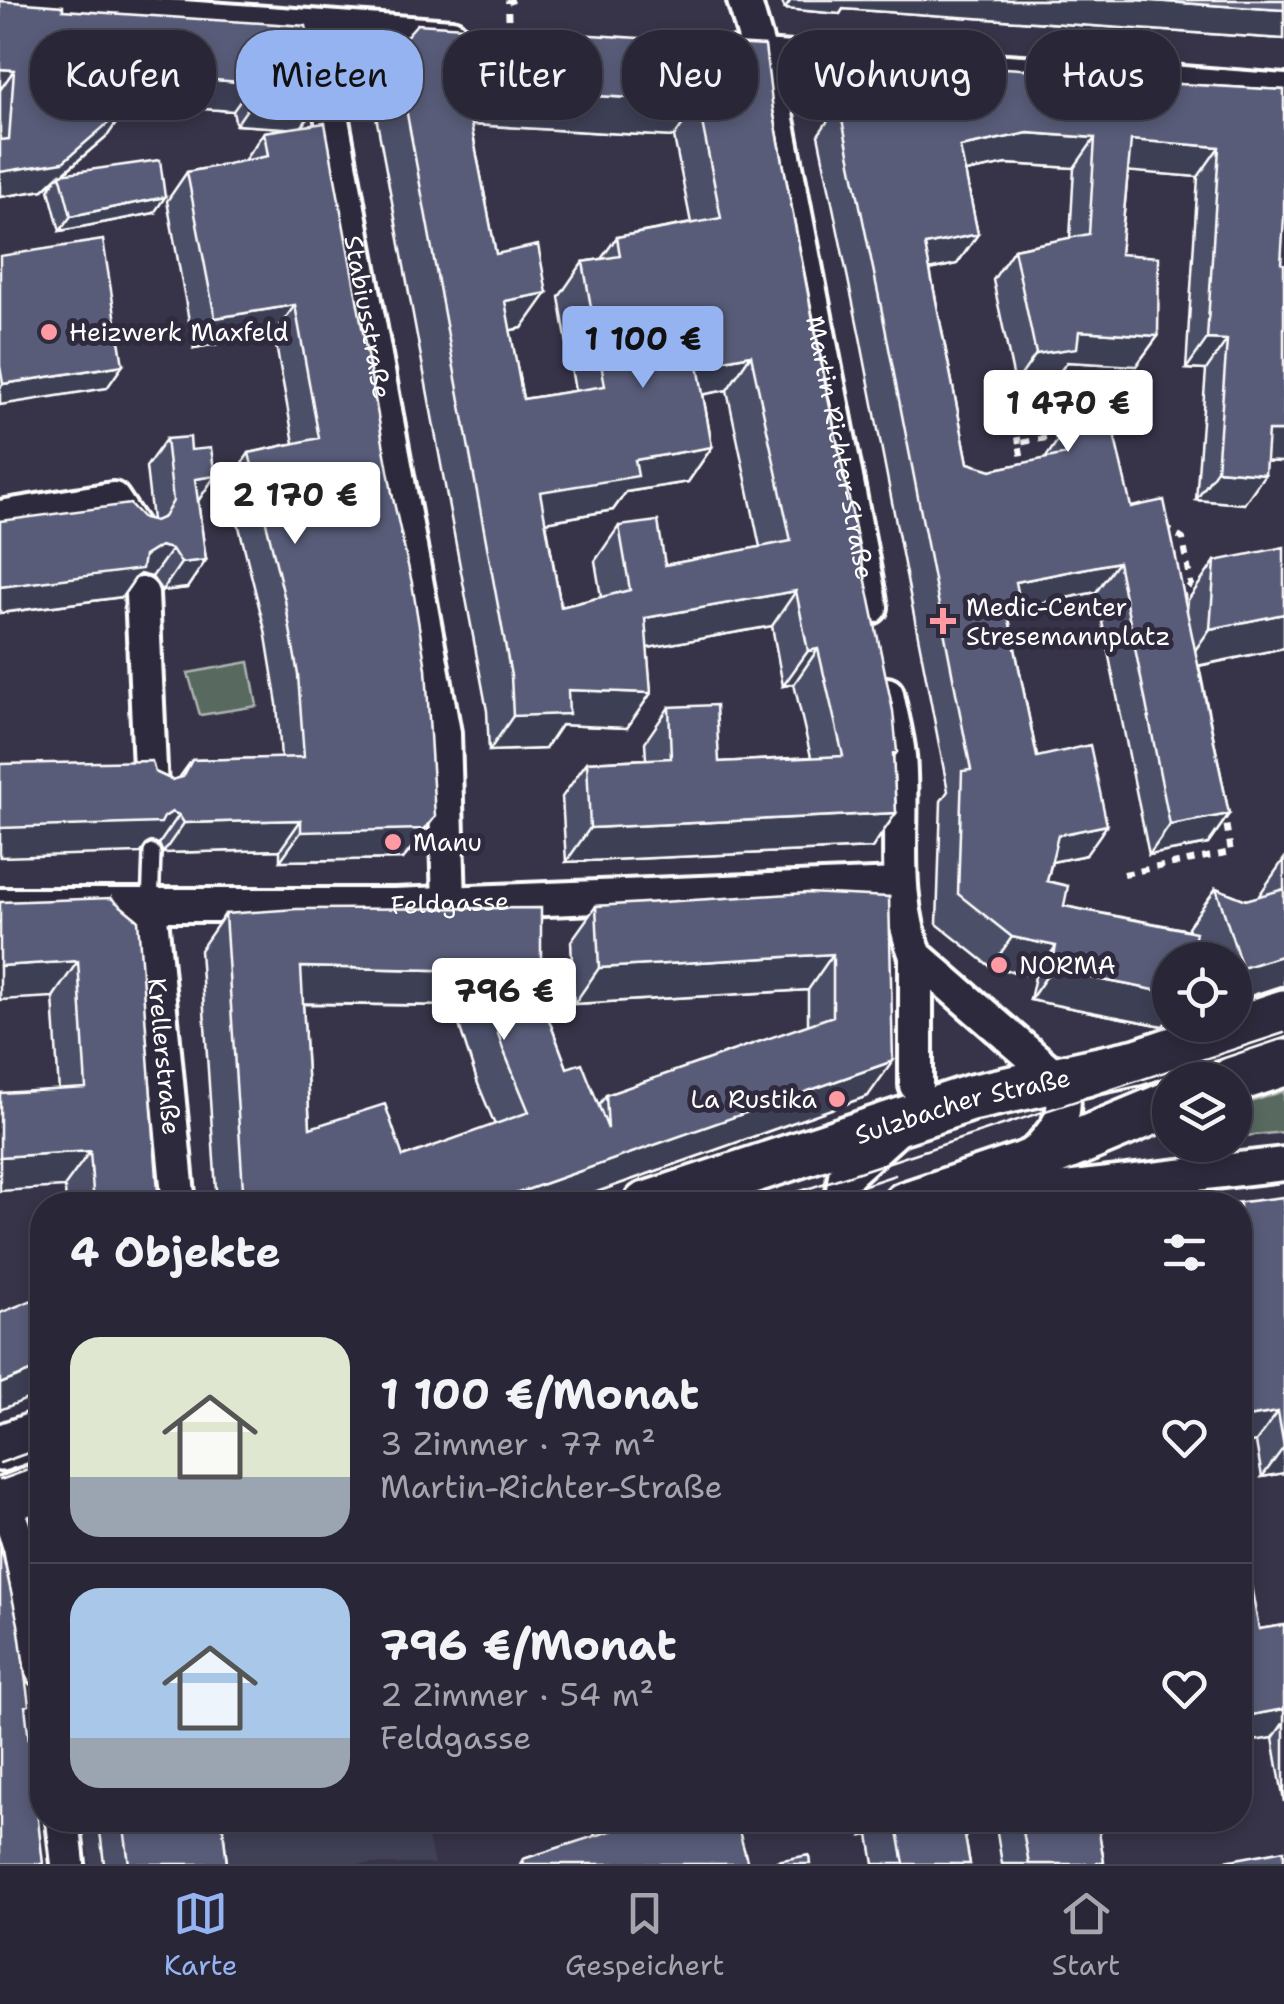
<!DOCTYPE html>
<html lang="de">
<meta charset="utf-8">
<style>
body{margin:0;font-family:"Shantell Sans",sans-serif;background:#312f3f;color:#f1f3f6;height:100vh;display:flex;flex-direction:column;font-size:38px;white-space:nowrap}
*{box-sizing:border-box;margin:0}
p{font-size:32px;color:#a5a5ad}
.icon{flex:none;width:55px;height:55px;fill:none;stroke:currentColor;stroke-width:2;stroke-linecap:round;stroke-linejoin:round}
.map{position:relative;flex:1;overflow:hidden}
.side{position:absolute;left:30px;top:1192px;width:1222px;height:640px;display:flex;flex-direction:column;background:#292737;border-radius:40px;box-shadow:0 5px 15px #0003,0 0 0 2px #454452}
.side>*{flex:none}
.banner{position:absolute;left:30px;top:30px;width:1225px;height:90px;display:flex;gap:20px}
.controls{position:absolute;left:1152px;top:942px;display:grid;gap:20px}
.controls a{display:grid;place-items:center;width:100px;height:100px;border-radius:50%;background:#292737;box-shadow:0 5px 15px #0003,0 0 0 2px #454452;font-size:50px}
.price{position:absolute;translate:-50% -85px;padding:0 22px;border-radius:10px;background:#fff;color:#222;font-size:32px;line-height:65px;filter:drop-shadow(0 2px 5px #0008)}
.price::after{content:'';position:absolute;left:50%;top:60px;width:30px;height:22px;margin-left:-15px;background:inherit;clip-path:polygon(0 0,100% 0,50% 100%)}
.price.active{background:#95b2f1;color:#111}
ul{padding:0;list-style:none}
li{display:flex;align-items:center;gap:30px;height:250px;padding:0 40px}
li+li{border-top:2px solid #454452}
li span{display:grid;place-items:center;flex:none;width:280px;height:200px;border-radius:30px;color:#555}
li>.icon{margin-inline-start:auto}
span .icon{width:120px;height:120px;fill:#fffc;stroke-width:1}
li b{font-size:42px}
h2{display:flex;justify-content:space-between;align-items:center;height:120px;padding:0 40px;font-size:42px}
.tag{padding:0 35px;border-radius:40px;background:#292737;box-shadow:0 5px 15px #0003,0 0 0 2px #454452;font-size:35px;line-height:90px}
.tag.active{background:#95b2f1;color:#111}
.menu{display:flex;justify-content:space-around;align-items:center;height:140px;border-top:2px solid #454452;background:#292737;font-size:28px;color:#a5a5ad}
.menu a{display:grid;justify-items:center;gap:5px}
.menu .active{color:#95b2f1}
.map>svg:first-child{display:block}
.built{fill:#414057}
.green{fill:#586960;stroke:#acb4b0;stroke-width:2.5}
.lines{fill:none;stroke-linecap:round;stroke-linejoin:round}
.service-casing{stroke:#fff;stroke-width:22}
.minor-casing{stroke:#fff;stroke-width:40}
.secondary-casing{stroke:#fff;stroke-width:52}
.path{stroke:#fff;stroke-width:6;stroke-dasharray:8 8;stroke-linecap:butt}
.service{stroke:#2f2a3d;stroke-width:15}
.minor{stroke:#2f2a3d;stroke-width:32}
.secondary{stroke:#2f2a3d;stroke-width:45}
.tram{stroke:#fff;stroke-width:2.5}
.wall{fill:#4c4f67;stroke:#fff;stroke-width:2.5;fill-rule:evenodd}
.shaded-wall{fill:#3e4054;stroke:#fff;stroke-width:2.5}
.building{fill:#585c78;stroke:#fff;stroke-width:2.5;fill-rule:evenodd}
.poi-dot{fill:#ff9aa2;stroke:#2f2a3d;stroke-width:4}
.labels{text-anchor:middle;stroke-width:10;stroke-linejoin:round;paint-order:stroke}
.street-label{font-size:25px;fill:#fff;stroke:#2f2a3d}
.poi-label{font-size:25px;fill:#fff;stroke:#2f2a3d;text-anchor:start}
</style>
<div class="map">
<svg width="1284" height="1864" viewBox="0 0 1284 1864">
<rect width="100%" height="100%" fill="#373449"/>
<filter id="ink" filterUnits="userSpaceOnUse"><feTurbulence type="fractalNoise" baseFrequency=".01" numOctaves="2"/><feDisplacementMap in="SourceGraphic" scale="20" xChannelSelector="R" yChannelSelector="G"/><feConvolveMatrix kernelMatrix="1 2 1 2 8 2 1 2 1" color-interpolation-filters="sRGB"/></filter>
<g filter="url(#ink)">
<path class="built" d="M84,1820h340l10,44h-344z"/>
<path class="green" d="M249,662l8,44 -57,9 -12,-42z
M1284,1091v41l-49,5v-30z"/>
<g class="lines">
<g class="service-casing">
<path id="service" d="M150,907l2,-54"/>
</g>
<g class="minor-casing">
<g id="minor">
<path id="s1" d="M744,0l29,99 98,508"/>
<path d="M0,4l451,32"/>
<path id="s2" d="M315,27l129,706 5,171"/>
<path d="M725,55l315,18"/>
<path d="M1119,78l165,13"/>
<path d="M0,517l113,-18 20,30"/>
<path d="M142,594l9,196"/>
<path d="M887,694c4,21 10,41 12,62 6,68 -9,135 17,200l142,123c17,39 -7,55 -31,83"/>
<path id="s3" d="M0,905h394l505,-20"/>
<path id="s4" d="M150,907l29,298"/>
<path d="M916,1085v-129"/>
<path d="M960,1201l324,-37"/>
<path d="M841,1205l4,-29 51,-46"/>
<path d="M4,1500l16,47 22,123"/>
<path d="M63,1820l5,44"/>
</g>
</g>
<g class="secondary-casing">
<g id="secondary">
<path d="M1233,1080l51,-17"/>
<path id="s5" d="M646,1205l325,-107 166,-36 147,-49"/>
<path d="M905,1205l119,-40 146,-61"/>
<path d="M0,1448l42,-15"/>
<path d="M0,1502l42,-16"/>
</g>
</g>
<path class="path" d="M509,35l-1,-33 6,-2
M1008,390l11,53
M1024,471l-5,-28 49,-9
M1165,527l18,12 8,45 -8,9 1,7
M1124,874l107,-22 -7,-41"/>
<use href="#service" class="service"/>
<use href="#minor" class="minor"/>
<use href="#secondary" class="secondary"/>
<path class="tram" d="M758,1205l526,-172
M805,1205l90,-30
M0,1463l42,-15
M0,1480l42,-15"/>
</g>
<path class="wall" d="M781,0h503v39l-441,-30 -3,5 -55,-5z
M0,1l63,9 257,91 -18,26 112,719 -11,13 -123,2v-11l-117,3 -4,-9 -8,-2 -4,2 -6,9 14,-81 17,8 7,-2 13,-18 89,-2 -4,-54 -12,-74 -37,-147 21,-30 45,-10 -20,-109 -80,14 -27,-147 20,-29 57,-11 20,-29 26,-4 -54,-3 -3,-14 -69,-5 -9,12 -34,-2 -13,19 -45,39 91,39 -94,18 -11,-41 7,-11 -13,11 -43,7z
M395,49l378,61 124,642 -4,6 3,55 -24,35 -306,14 -4,-65 25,-35 59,-3 -1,-17 24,-35 50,55 92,-5 -17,-73 -11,2 -11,-60 -125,22 4,45 -24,35 -66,-3 -16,24 -56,2 -2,-40 -117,-627zM471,125l203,12 17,86 -74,14 -16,22 -18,3 -24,35 16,94 -52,8 -13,-69 12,-2 -26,-74zM727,390l33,157 -95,18 -46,-39 -24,35 6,36 -40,10 -15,-85 67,-12 13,-18 62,-10 24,-35 -9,-53z
M1161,83l123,7 -3,173 3,1v198l-18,-1 -22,43 -48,-4 10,-130 -20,-1 12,-192 -70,-6 -8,83 38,82 -22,30 -69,-4 -12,16 -40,6 -22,-104 21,-31 56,-11 4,-70 -67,-4 -42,8 13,62 -21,30 -27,6 38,193 23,7 54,-11 17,-25 69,73 56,103 1,-10 27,-39 69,87 -85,18 30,148 -21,30 -59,11 -53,-263 -80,16 -7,10 28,139 49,98 -34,7 -5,19 17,25 125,24 -1,-3 28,-39 30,12 12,-3 26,-38v126l-49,16v-41h-36l-5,-15 -31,81 -133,-26 5,-24 -44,-9 -54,-43 4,-123 7,-10 -88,-454 -42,-202 21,-30z
M166,439l25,11 24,26 -17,25 8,59 -19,28 -25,3 -10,-14 -12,-3 -4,3 -14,20 -122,16v-92l143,-3 9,2 -6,-53z
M889,897l-21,199 -308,109h-343l-17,-255 25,-36 316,44 16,39 -11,15 21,56 32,37 7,-10 202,-70v-35l-234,14 -3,-63 25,-35zM303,1004l150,2 25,78 17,41 -92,32 -93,-29z
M111,898l48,307h-93l-13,-208z
M1284,1197v276l-22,4 -6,-35 -16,3v-240z
M1284,1625v177l-11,-64 -14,-109z
M108,1820h114l5,44h-123l-4,-33z
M604,1820h48l96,44h-228l3,-5 70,-22z
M860,1820h102l8,44h-96l-5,-29 -6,1z
M995,1820h102l7,42 -1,2h-101z"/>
<path class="shaded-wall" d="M791,0h347l146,10v29l-441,-30 -3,5 -55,-5z
M0,69l14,1 -14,20z
M176,77l77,6 -20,28 -69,-5 -9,12 -34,-2 -13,19 -48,41v-2l-17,16 -43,7v-25l129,-85z
M464,88l234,14 -24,35 -234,-14z
M256,96l64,5 -20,28 -64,-4z
M1028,133l67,5 -21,30 -67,-4 -68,13 21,-30z
M1131,140l88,7 -21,30 -88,-7z
M165,197l-11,16 -94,18 11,-15z
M978,234l-21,30 -53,11 21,-30z
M547,293l-25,35 -41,8 24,-35z
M295,305l-21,29 -80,14 21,-30z
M1079,331l79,5 -22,30 -69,-4 -12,16 -40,6 21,-30z
M1207,339l20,1 -21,30 -20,-1z
M751,355l-24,35 -53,10 24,-35z
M123,365l-16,23 -107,17v-17l3,-4z
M1268,431h16v31l-37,-1z
M712,447l-24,35 -62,10 -13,18 -97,17 24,-35 95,-32z
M1217,470l48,4 -21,30 -48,-4z
M215,476l-19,28 -1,-25z
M160,546l12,3 -20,28 -12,-3 -4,3 -14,20 -122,16v-26l144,-31z
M206,560l-19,28 -25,3 19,-28z
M1118,562l-22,30 -80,16 -17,24 -14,2 31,-52z
M796,591l-24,35 -152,27 25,-35z
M1284,614v34l-102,21 28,-40z
M818,649l-24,35 -11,2 25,-35z
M568,690l83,3 -24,35 -66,-3 -16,24 -56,2 24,-35z
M172,812l7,3 -20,29 -8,-2 -4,2 -6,9 -141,4v-29l164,-11z
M896,813l-24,35 -306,14 24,-34z
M1229,814l-21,30 -59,11 21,-30z
M435,817l-32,42 -123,2 21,-29z
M301,820l-21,30 -117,3 21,-30z
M1107,825l-21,30 -49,10 21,-30z
M1012,937l44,9 -21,30 -44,-9z
M833,954l-25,36 -234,14 25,-36z
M1284,955v30l-49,16v-22l7,-11z
M78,961l-25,36 -53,3v-34z
M301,967l177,4 -25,35 -177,-3z
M1051,970l119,23v23l-7,10 -133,-26z
M557,997l-25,36 11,-29z
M893,1061l-25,35 -308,109h-76z
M90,1151l-26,36 -64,4v-34z
M42,1367v26l-42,17v-26z
M1278,1412l-22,30 -16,3v-27z
M1284,1447v26l-22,4z
M1284,1709v13l-11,16 -33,5v-26z
M874,1820h5l-10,15 -6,1z"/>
<path class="building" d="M1138,0h146v10z
M0,1l63,5v4l243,16 14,75 -64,-5 -3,-13 -77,-6 -1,12 -46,-2 -1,19 -65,56 -63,10v-32l9,-1 5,-69 -14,-1z
M417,24l348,22 8,64 53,278 67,323 4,41 -4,1 3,60 -306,15 -3,-66 84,-4 -2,-51 47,-2 3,57 124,-6 -25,-107 -10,2 -12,-60 -151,27 6,75 -83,-3 1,24 -56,2 -2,-40 -116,-627zM464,88l234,14 23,116 -104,19 3,19 -37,6 22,124 -82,13 -18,-98 42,-8 -9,-48 -42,9zM751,355l40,186 -126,24 -7,-44 -39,5 11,64 -69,17 -21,-115 98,-16 -3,-16 77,-13 -14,-82z
M1005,68l156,10v5l123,7v128l-3,45 3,1v167h-16l-3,43 -48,-4 10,-130 -20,-1 12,-192 -88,-7 -11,114 39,3 -1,79 -79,-5 -2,17 -41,6 -22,-105 75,-15 6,-96 -67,-5 -68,14 18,87 -53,11 43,218 23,7 75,-16 -4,-20 50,-9 19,82 33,-7 65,314 -59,11 -52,-263 -102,20 4,20 -14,2 31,153 53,-12 17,80 -49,10 -11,46 21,5 -4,20 132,26 -5,28h-21v33l-119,-23 5,-24 -44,-9 -54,-43 4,-123 9,-1 -90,-463 -42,-202z
M325,123l68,375 19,85 14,86 9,148 -11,12 -123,3v-12l-117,3 -5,-8 -7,-3 -8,5 -3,6 -161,5v-64l152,-3 3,11 17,8 11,-3 9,-17 112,-3 -6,-82 -13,-75 -36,-147 70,-15 -24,-133 -80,13 -28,-146 81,-16 -4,-24z
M160,160l5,37 -94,19 -11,-42z
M103,240l20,125 -120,19 -3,-18v-110z
M190,437l1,13 20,-2 4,28 -20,3 11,81 -25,3 -9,-14 -12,-3 -16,10 -2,13 -142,18v-66l130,-17 13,14 12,3 9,-4 9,-16 -7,-62z
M1284,547v67l-74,15 5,-68z
M1216,888l30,12 38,-11v66l-42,13z
M807,893l82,4 4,164 -409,144h-240l-19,-291 72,-5 244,-1v50l16,39 -14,7 24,64 15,-5 26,66 -2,-34 227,-79v-62l-234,14 -3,-62zM301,967l177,4 25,78 26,63 -126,45 -18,-53 -75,24z
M111,898l27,22 21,285h-65l-4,-54 -90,6v-64l86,-5 -8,-127 -78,5v-64z
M1284,1197v250l-6,-35 -38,6v-213h-23z
M42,1296v71l-42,17v-71z
M1240,1526l19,103 25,-4v84l-44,8z
M0,1542l18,82 11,81 -4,1 18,158h-43z
M123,1820h99l5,44h-98z
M614,1820h122l12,44h-224l-1,-5 94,-30z
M896,1820h66l8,44h-66z
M1021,1820h76l7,42 -12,2h-63z
M1284,1850v14h-75z
M809,1855l1,9h-32l-1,-3z"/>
</g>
<g class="poi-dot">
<circle cx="49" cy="332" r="10"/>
<path d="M938 606h10v10h10v10h-10v10h-10v-10h-10v-10h10z"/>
<circle cx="393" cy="842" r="10"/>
<circle cx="999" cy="965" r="10"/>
<circle cx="837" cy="1099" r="10"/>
</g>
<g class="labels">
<g class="street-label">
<text dy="9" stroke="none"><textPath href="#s2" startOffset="295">Stabiusstraße</textPath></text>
<text dy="9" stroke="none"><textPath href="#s1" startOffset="458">Martin-Richter-Straße</textPath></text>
<text dy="9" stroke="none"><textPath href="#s3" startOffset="450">Feldgasse</textPath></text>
<text dy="9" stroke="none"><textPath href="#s4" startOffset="150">Krellerstraße</textPath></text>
<text dy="9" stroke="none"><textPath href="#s5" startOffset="332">Sulzbacher Straße</textPath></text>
</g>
<g class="poi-label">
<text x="69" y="341">Heizwerk Maxfeld</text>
<text x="966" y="616">Medic-Center<tspan x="966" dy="29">Stresemannplatz</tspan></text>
<text x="413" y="851">Manu</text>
<text x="1019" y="974">NORMA</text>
<text x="817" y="1108" text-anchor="end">La Rustika</text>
</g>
</g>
</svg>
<div class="controls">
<a><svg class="icon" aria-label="locate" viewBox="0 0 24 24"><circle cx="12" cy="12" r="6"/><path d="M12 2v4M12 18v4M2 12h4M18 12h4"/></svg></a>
<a><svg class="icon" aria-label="layers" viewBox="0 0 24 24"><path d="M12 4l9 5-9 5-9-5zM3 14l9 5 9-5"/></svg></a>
</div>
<b class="price active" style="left:643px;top:391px">1 100 €</b>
<b class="price" style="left:1068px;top:455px">1 470 €</b>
<b class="price" style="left:295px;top:547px">2 170 €</b>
<b class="price" style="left:504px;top:1043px">796 €</b>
<div class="banner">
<a class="tag">Kaufen</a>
<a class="tag active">Mieten</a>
<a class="tag">Filter</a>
<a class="tag">Neu</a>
<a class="tag">Wohnung</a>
<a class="tag">Haus</a>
</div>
<section class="side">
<h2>4 Objekte<svg class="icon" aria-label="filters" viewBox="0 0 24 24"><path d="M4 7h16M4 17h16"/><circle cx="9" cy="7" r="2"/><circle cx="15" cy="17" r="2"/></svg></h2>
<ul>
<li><span style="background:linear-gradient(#dfe7d0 70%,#9aa5b1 0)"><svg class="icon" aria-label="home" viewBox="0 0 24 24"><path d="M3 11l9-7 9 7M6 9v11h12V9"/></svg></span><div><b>1 100 €/Monat</b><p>3 Zimmer · 77 m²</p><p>Martin-Richter-Straße</p></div><svg class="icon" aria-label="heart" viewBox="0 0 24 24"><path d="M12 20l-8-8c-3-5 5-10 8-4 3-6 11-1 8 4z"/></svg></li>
<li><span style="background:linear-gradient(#a9c7e8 75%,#9aa5b1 0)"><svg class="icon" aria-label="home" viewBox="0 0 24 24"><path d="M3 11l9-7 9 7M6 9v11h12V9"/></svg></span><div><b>796 €/Monat</b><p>2 Zimmer · 54 m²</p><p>Feldgasse</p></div><svg class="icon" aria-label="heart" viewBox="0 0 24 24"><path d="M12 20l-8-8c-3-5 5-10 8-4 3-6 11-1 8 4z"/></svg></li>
</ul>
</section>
</div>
<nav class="menu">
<a class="active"><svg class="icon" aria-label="map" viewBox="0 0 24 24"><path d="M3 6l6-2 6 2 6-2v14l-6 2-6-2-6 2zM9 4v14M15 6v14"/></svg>Karte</a>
<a><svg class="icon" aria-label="saved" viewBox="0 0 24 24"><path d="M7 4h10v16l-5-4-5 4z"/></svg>Gespeichert</a>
<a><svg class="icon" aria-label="home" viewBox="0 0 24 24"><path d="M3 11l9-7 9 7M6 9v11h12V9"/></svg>Start</a>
</nav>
